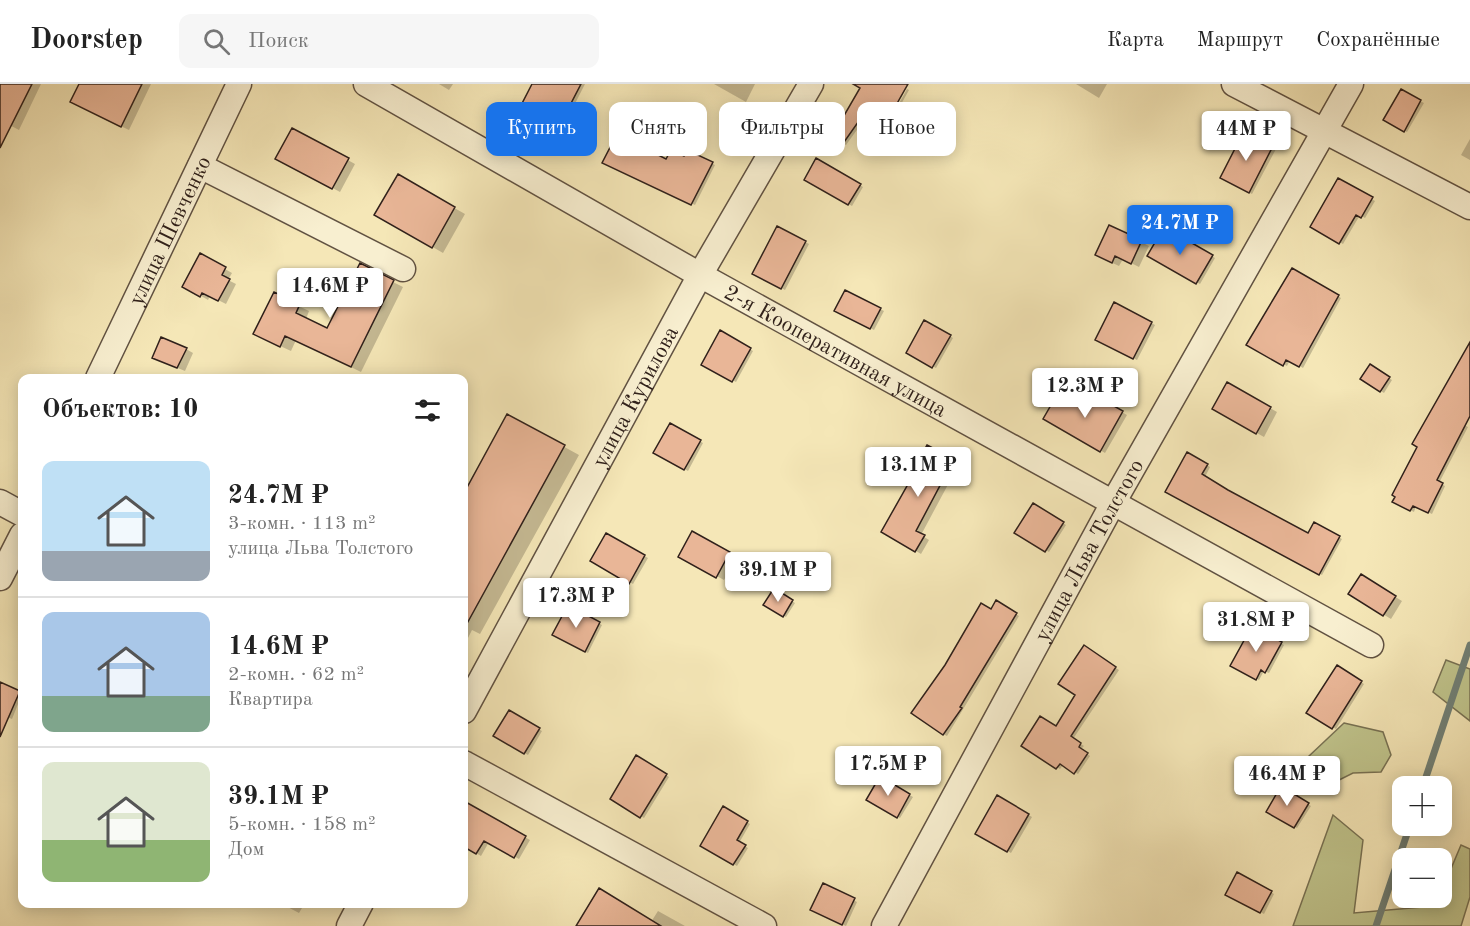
<!DOCTYPE html>
<html lang="ru">
<meta charset="utf-8">
<style>
body{margin:0;font-family:"Old Standard TT",serif;background:#f6f6f6;color:#222;height:100vh;display:flex;flex-direction:column;font-size:22px;white-space:nowrap}
*{box-sizing:border-box;margin:0}
p{font-size:20px;color:#767676}
.icon{flex:none;width:33px;height:33px;fill:none;stroke:currentColor;stroke-width:2;stroke-linecap:round;stroke-linejoin:round}
.map{position:relative;flex:1;overflow:hidden}
.details{position:absolute;left:18px;top:290px;width:450px;height:534px;display:flex;flex-direction:column;background:#fff;border-radius:12px;box-shadow:0 3px 15px #0003}
.details>*{flex:none}
.guide{position:absolute;left:486px;top:18px;width:570px;height:54px;display:flex;gap:12px}
.tools{position:absolute;left:1392px;top:692px;display:grid;gap:12px}
.tools a{display:grid;place-items:center;width:60px;height:60px;border-radius:12px;background:#fff;box-shadow:0 3px 15px #0003;font-size:30px}
.price{position:absolute;translate:-50% -51px;padding:0 14px;border-radius:6px;background:#fff;color:#222;font-size:20px;line-height:39px;filter:drop-shadow(0 2px 3px #0008)}
.price::after{content:'';position:absolute;left:50%;top:36px;width:18px;height:14px;margin-left:-9px;background:inherit;clip-path:polygon(0 0,100% 0,50% 100%)}
.price.on{background:#1a73e8;color:#fff}
ul{padding:0;list-style:none}
li{display:flex;align-items:center;gap:18px;height:150px;padding:0 24px}
li+li{border-top:2px solid #e0e0e0}
li span{display:grid;place-items:center;flex:none;width:168px;height:120px;border-radius:12px;color:#555}
li>.icon{margin-inline-start:auto}
span .icon{width:72px;height:72px;fill:#fffc;stroke-width:1}
li b{font-size:26px}
h2{display:flex;justify-content:space-between;align-items:center;height:72px;padding:0 24px;font-size:26px}
.pill{padding:0 21px;border-radius:12px;background:#fff;box-shadow:0 3px 15px #0003;font-size:21px;line-height:54px}
.pill.on{background:#1a73e8;color:#fff}
header{display:flex;align-items:center;gap:36px;box-sizing:border-box;height:84px;padding:0 30px;background:#fff;border-bottom:2px solid #e0e0e0}
header strong{font-size:28px}
nav{display:flex;gap:33px;margin-inline-start:auto;font-size:21px}
.search{width:420px;height:54px;background:#f6f6f6;display:flex;align-items:center;gap:15px;box-sizing:border-box;padding:0 21px;border-radius:12px;color:#767676;font-size:22px}
.map>svg:first-child{display:block}
.green{fill:#c0c48c;stroke:#787254;stroke-width:1.5}
.shadow{fill:#0003}
.lines{fill:none;stroke-linecap:round;stroke-linejoin:round}
.stream{stroke:#718076;stroke-width:7}
.building{fill:#e9b697;stroke:#30211b;stroke-width:1.5}
.street-casing{stroke:#615242;stroke-width:27}
.street{stroke:#f8efd0;stroke-width:24}
.labels{text-anchor:middle;stroke-width:5;stroke-linejoin:round;paint-order:stroke}
.street-label{font-size:22px;fill:#30211b;stroke:#f8efd0}
</style>
<header>
<strong>Doorstep</strong>
<div class="search"><svg class="icon" aria-label="search" viewBox="0 0 24 24"><circle cx="10" cy="10" r="6"/><path d="M15 15l6 6"/></svg>Поиск</div>
<nav><a>Карта</a><a>Маршрут</a><a>Сохранённые</a></nav>
</header>
<div class="map">
<svg width="1470" height="842" viewBox="0 0 1470 842">
<rect width="100%" height="100%" fill="#f5e7b7"/>
<filter id="stains"><feTurbulence type="fractalNoise" baseFrequency=".00333" numOctaves="4"/><feColorMatrix values="0 0 0 0 .2 0 0 0 0 .09 0 0 0 0 .02 0 0 0 .5 -.17"/></filter>
<radialGradient id="worn" r=".72"><stop offset=".6" stop-color="#630" stop-opacity="0"/><stop offset="1" stop-color="#630" stop-opacity=".3"/></radialGradient>
<path class="green" d="M1446,576l24,9v52l-37,-29z
M1344,639l39,9 8,23 -10,17 -28,1 -18,9 -27,-25z
M1333,731l30,25 -9,73 80,-7 4,-9h4v-7l19,-45 9,4v48l-9,29h-168z"/>
<path class="shadow" d="M0,0h41l-22,46 -19,-10z
M81,0h70l-22,46 -50,-24z
M439,0h14l-4,6z
M534,0h51l-29,57 -41,-21z
M714,0h41l-9,18z
M863,0h36l-14,32 -13,-7 -26,36 -13,-7z
M1076,0h31l-8,14z
M907,5l2,1 -10,18 -2,-1z
M1401,7l23,12 -17,29 -22,-12z
M293,46l62,34 -15,28 -63,-34z
M1245,49l31,16 -24,45 -30,-17z
M1470,55v21l-9,-5z
M688,68l27,13 -20,40 -91,-43 63,-1 17,-3z
M817,76l46,27 -11,19 -46,-27z
M398,92l67,38 -22,39 -67,-39z
M1338,96l37,21 -10,17 -5,-3 -17,29 -31,-17z
M1110,143l39,19 -10,21 -16,-8 -4,7 -15,-7z
M778,144l31,16 -24,46 -31,-17z
M1165,145l50,29 -15,26 -51,-29z
M200,171l32,18 -4,7 8,4 -10,20 -16,-8 -2,4 -24,-14z
M1292,186l49,28 -38,70 -13,-8 -3,6 -39,-22z
M393,198l10,5 -42,85 -65,-32 -5,11 -26,-12 9,-45 35,17 -3,8 22,11z
M846,208l38,19 -10,19 -38,-20z
M1114,220l41,21 -18,35 -40,-21z
M925,238l28,16 -17,30 -28,-15z
M720,248l33,19 -17,31 -33,-18z
M186,265l7,4 -8,18 -24,-10z
M1470,281v45l-8,14 6,3 -29,56 6,3 -13,28 -16,-8 -2,6 -20,-10z
M1370,282l22,14 -8,13 -22,-14z
M1227,300l50,28 -13,25 -50,-28z
M1090,310l37,21 -22,38 -60,-35 37,-10z
M508,332l71,39 -99,179 -8,-4 -8,16v-150z
M671,341l32,18 -15,28 -33,-19z
M927,363l32,17 -38,71 8,5 -8,14 -38,-23 31,-54z
M1188,370l22,13 -5,10 103,58 6,-11 28,15 -20,36 -155,-84z
M1033,421l33,20 -17,27 -33,-19z
M693,449l44,24 -13,23 -44,-24z
M607,451l41,23 -15,26 -41,-24z
M1361,492l41,25 -11,18 -41,-25z
M774,506l21,13 -9,14 -21,-12z
M996,519l23,13 -72,120 -4,-2z
M568,523l34,18 -14,28 -34,-18z
M1252,544l32,17 -15,28 -5,-2 -5,9 -27,-15z
M1084,563l35,23 -46,69 11,7 -3,3 9,7 -12,18 -15,-9 -3,4 -37,-24 33,-17 21,-33z
M1337,583l27,17 -28,45 -28,-17z
M0,600l22,10 -10,25 -12,-5z
M509,628l33,19 -14,24 -33,-20z
M637,673l32,20 -25,41 -32,-19z
M880,694l33,19 -13,21 -32,-18z
M1281,704l30,18 -14,22 -29,-17z
M998,713l34,20 -21,36 -34,-20z
M464,719l66,37 -11,19 -30,-17 -8,14 -17,-10z
M723,724l27,16 -11,19 9,5 -11,18 -35,-21z
M1237,790l37,20 -10,20 -37,-20z
M824,801l33,17 -11,24 -34,-16z
M280,819h25l-6,10z
M658,827l27,15h-108l74,-4z"/>
<g class="lines">
<path class="stream" d="M1423,702l47,-141
M1376,842l34,-101"/>
</g>
<path class="building" d="M0,0h32l-32,64z
M79,0h63l-21,43 -51,-25z
M532,0h49l-29,56 -39,-19z
M853,0h55l-13,23 -7,-4 -7,13 -13,-8 -26,37 -11,-7 29,-50z
M1401,5l20,11 -17,32 -21,-12z
M292,44l57,30 -17,31 -57,-30z
M1244,47l29,15 -24,47 -29,-15z
M617,50l49,25 5,-9 13,6 3,-6 26,12 -22,43 -89,-42z
M816,74l45,26 -13,21 -44,-25z
M398,90l57,33 -23,41 -58,-33z
M1338,94l35,19 -12,21 -5,-3 -17,29 -29,-17z
M1109,141l33,15 -11,24 -16,-8 -3,7 -17,-8z
M777,142l29,15 -25,48 -29,-15z
M1164,143l49,28 -17,29 -49,-28z
M200,169l26,14 -4,8 8,4 -12,22 -16,-8 -2,4 -18,-10z
M360,179l34,17 -43,87 -66,-31 -5,11 -27,-13 21,-42 26,12 -4,9 31,15z
M1292,184l47,27 -40,72 -13,-7 -3,6 -37,-21z
M845,206l36,18 -11,21 -36,-18z
M1114,218l38,20 -19,37 -38,-19z
M924,236l27,15 -19,33 -26,-15z
M720,246l31,18 -19,34 -31,-17z
M161,253l26,11 -10,20 -25,-10z
M1470,258v74l-33,64 6,3 -15,30 -15,-7 -3,5 -18,-9 3,-5 -3,-2 25,-48 -5,-3z
M1370,280l20,13 -10,15 -20,-13z
M1227,298l44,25 -15,27 -44,-25z
M1089,308l34,19 -23,41 -57,-33 15,-26 23,13z
M507,330l58,31 -101,184v-136z
M670,339l31,17 -17,30 -31,-17z
M927,361l27,14 -38,72 9,4 -10,17 -34,-20 31,-55 -2,-1z
M1187,368l21,12 -6,10 26,16 80,43 6,-11 26,14 -21,39 -154,-83z
M1033,419l31,19 -19,30 -31,-19z
M692,447l38,21 -14,26 -38,-21z
M606,449l39,22 -16,29 -39,-23z
M1361,490l35,22 -13,20 -35,-22z
M774,504l19,12 -10,17 -20,-12z
M996,516l21,13 -57,94 2,1 -19,27 -32,-22 34,-48 36,-62 10,6z
M568,521l32,17 -15,30 -33,-17z
M1252,542l30,16 -17,31 -4,-3 -5,10 -26,-14z
M1084,561l32,22 -45,69 10,7 -2,4 9,6 -14,21 -14,-10 -4,5 -35,-23 19,-30 16,10 19,-31 -17,-11z
M1337,581l25,16 -30,48 -26,-16z
M0,598l20,9 -20,46z
M509,626l31,18 -16,26 -31,-18z
M636,671l31,19 -27,44 -30,-19z
M880,692l30,18 -13,24 -31,-18z
M1281,702l28,17 -15,25 -28,-16z
M997,711l32,19 -22,38 -32,-18z
M464,717l62,35 -12,22 -30,-17 -8,13 -12,-7z
M723,722l25,15 -11,19 9,5 -13,20 -33,-19z
M1237,788l35,19 -12,22 -35,-18z
M823,799l32,15 -13,27 -32,-15z
M599,804l62,38h-85z"/>
<g class="lines">
<g class="street-casing">
<g id="street">
<path id="s1" d="M366,0l334,191 671,370"/>
<path d="M1234,0l236,123"/>
<path d="M200,82l203,103"/>
<path id="s2" d="M98,294l141,-294"/>
<path d="M0,418l22,12"/>
<path d="M0,494l22,-43"/>
<path id="s3" d="M464,627l236,-436 111,-191"/>
<path d="M464,679l300,163"/>
<path d="M349,842l12,-23"/>
<path id="s4" d="M884,842l229,-423 238,-419"/>
</g>
</g>
<use href="#street" class="street"/>
</g>
<g class="labels">
<g class="street-label">
<text dy="8" stroke="none"><textPath href="#s2" startOffset="164">улица Шевченко</textPath></text>
<text dy="8" stroke="none"><textPath href="#s1" startOffset="540">2-я Кооперативная улица</textPath></text>
<text dy="8" stroke="none"><textPath href="#s3" startOffset="358">улица Курилова</textPath></text>
<text dy="8" stroke="none"><textPath href="#s4" startOffset="428">улица Льва Толстого</textPath></text>
</g>
</g>
<rect width="100%" height="100%" filter="url(#stains)"/>
<rect width="100%" height="100%" fill="url(#worn)"/>
</svg>
<div class="tools">
<a>+</a>
<a>−</a>
</div>
<b class="price" style="left:1246px;top:78px">44M ₽</b>
<b class="price on" style="left:1180px;top:172px">24.7M ₽</b>
<b class="price" style="left:330px;top:235px">14.6M ₽</b>
<b class="price" style="left:1085px;top:335px">12.3M ₽</b>
<b class="price" style="left:918px;top:414px">13.1M ₽</b>
<b class="price" style="left:778px;top:519px">39.1M ₽</b>
<b class="price" style="left:576px;top:545px">17.3M ₽</b>
<b class="price" style="left:1256px;top:569px">31.8M ₽</b>
<b class="price" style="left:888px;top:713px">17.5M ₽</b>
<b class="price" style="left:1287px;top:723px">46.4M ₽</b>
<div class="guide">
<a class="pill on">Купить</a>
<a class="pill">Снять</a>
<a class="pill">Фильтры</a>
<a class="pill">Новое</a>
</div>
<section class="details">
<h2>Объектов: 10<svg class="icon" aria-label="filters" viewBox="0 0 24 24"><path d="M4 7h16M4 17h16"/><circle cx="9" cy="7" r="2"/><circle cx="15" cy="17" r="2"/></svg></h2>
<ul>
<li><span style="background:linear-gradient(#bfe0f5 75%,#9aa5b1 0)"><svg class="icon" aria-label="home" viewBox="0 0 24 24"><path d="M3 11l9-7 9 7M6 9v11h12V9"/></svg></span><div><b>24.7M ₽</b><p>3-комн. · 113 m²</p><p>улица Льва Толстого</p></div></li>
<li><span style="background:linear-gradient(#a9c7e8 70%,#7fa58c 0)"><svg class="icon" aria-label="home" viewBox="0 0 24 24"><path d="M3 11l9-7 9 7M6 9v11h12V9"/></svg></span><div><b>14.6M ₽</b><p>2-комн. · 62 m²</p><p>Квартира</p></div></li>
<li><span style="background:linear-gradient(#dfe7d0 65%,#8fb573 0)"><svg class="icon" aria-label="home" viewBox="0 0 24 24"><path d="M3 11l9-7 9 7M6 9v11h12V9"/></svg></span><div><b>39.1M ₽</b><p>5-комн. · 158 m²</p><p>Дом</p></div></li>
</ul>
</section>
</div>
